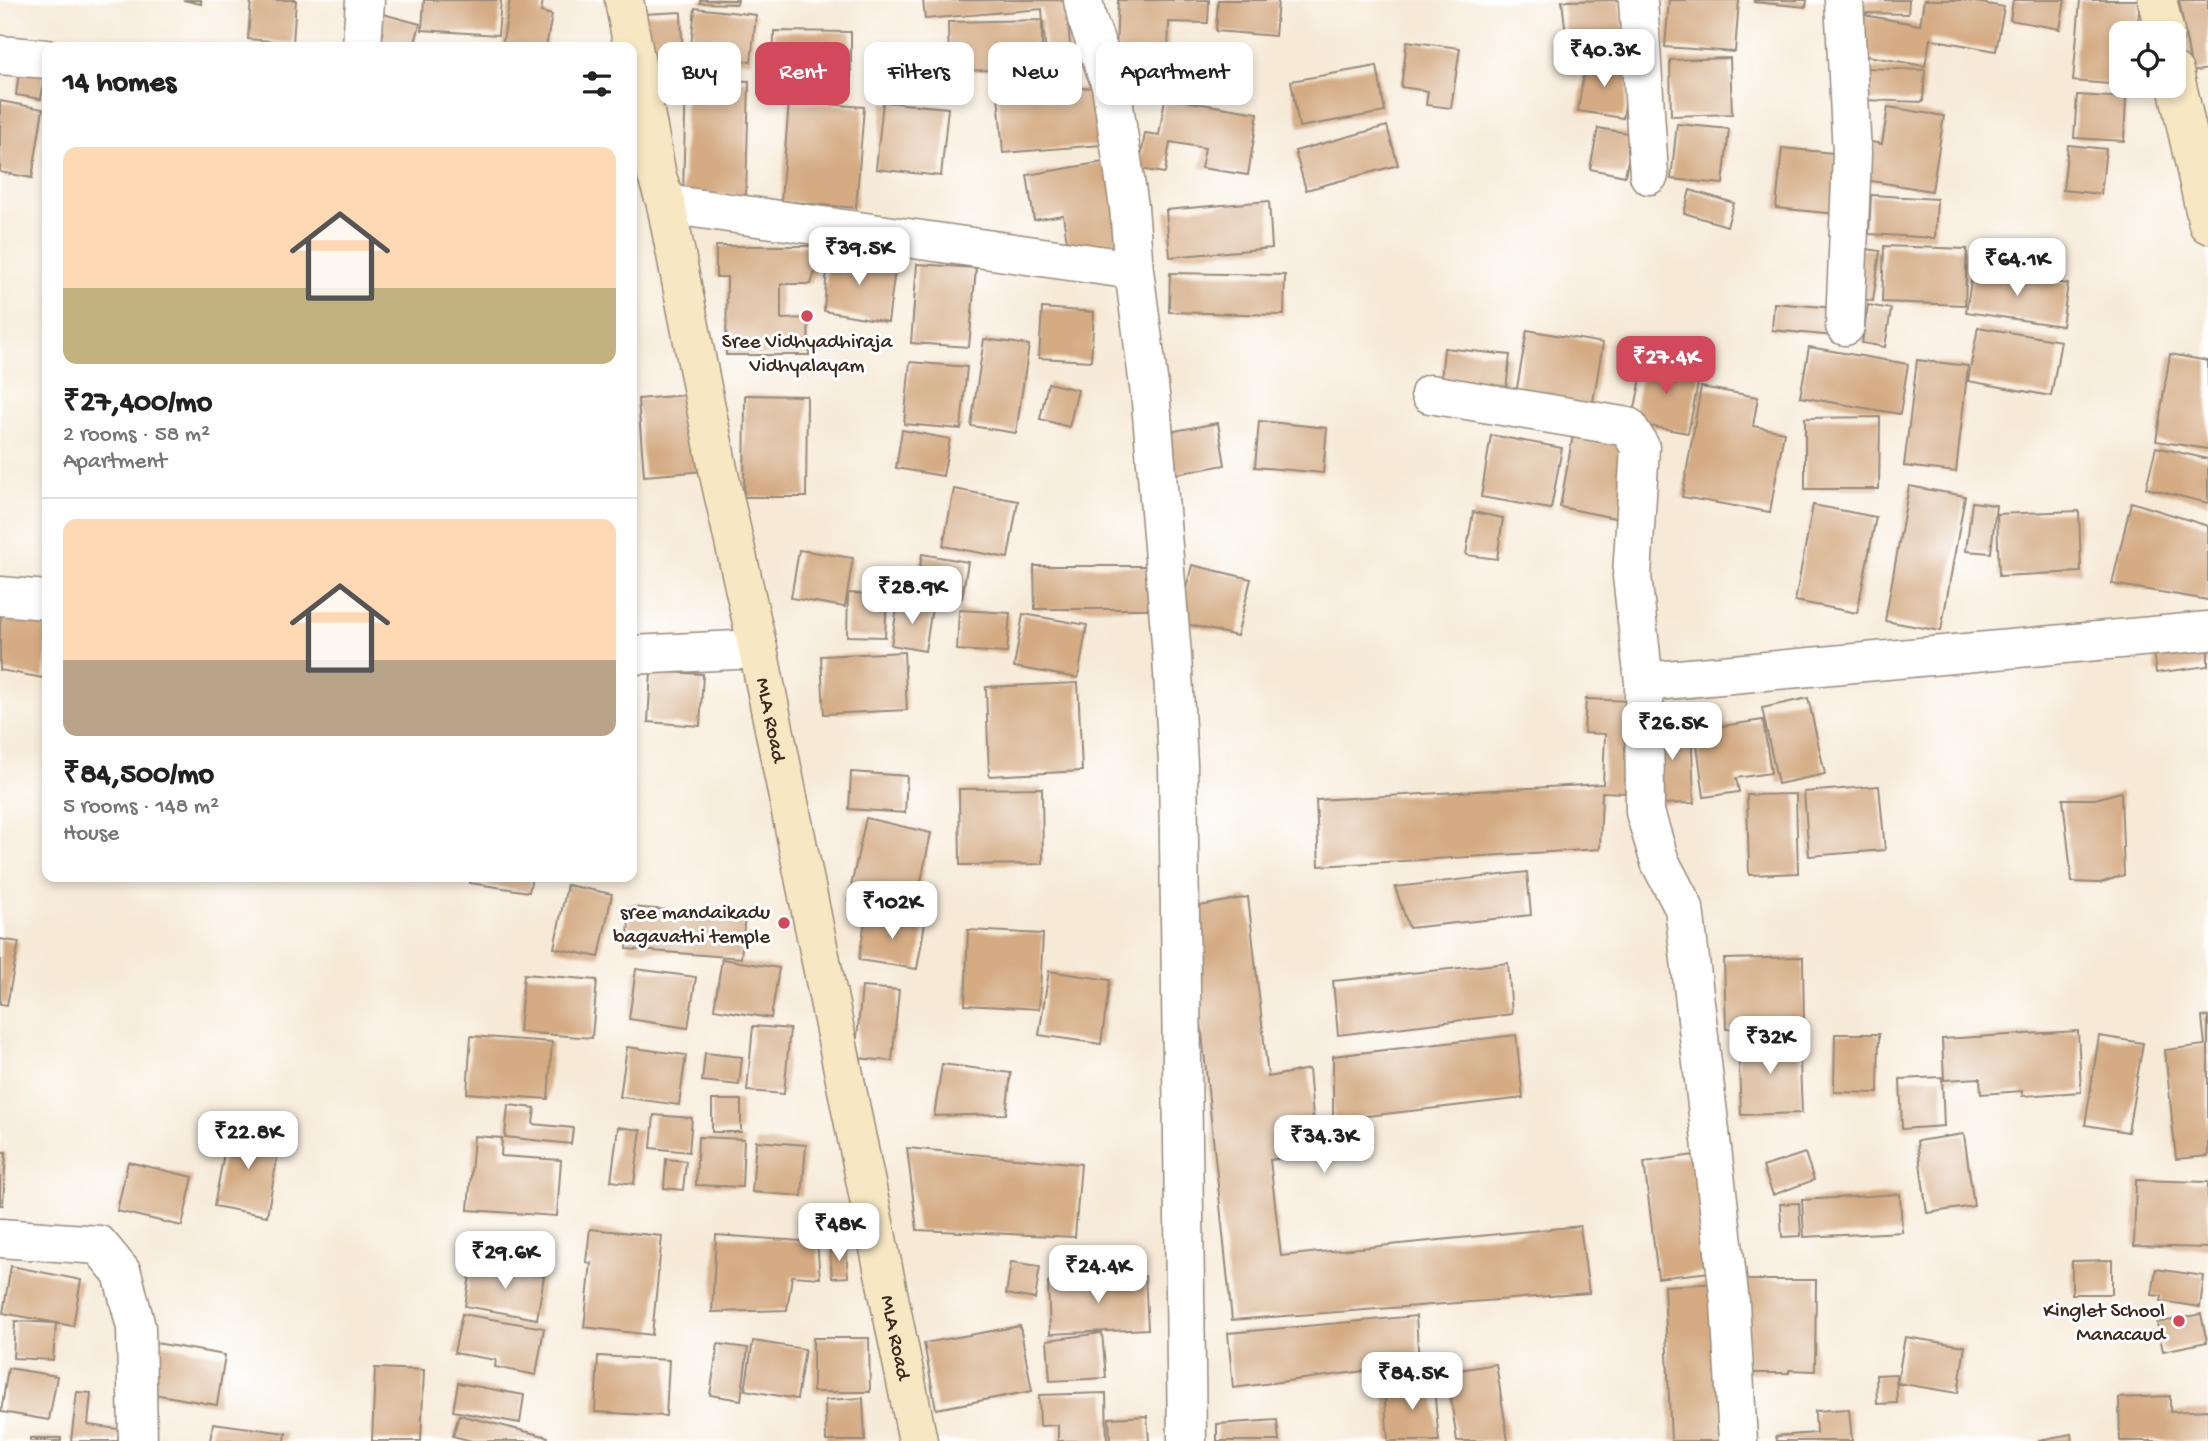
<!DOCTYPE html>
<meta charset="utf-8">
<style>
body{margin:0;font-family:"Gochi Hand",sans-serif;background:#f6f6f6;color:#222;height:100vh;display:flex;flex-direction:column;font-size:26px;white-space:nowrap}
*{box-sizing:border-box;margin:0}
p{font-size:23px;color:#767676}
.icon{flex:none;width:38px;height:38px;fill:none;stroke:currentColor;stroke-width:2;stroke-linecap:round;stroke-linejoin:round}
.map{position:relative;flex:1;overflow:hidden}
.panel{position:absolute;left:42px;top:42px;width:595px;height:840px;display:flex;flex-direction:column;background:#fff;border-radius:14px;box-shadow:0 4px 10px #0003}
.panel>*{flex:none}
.hud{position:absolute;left:658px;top:42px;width:665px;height:63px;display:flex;gap:14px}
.buttons{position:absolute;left:2109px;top:21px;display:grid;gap:14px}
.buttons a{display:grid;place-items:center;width:77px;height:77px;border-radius:14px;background:#fff;box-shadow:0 4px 10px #0003;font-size:35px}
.price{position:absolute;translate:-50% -60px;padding:0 16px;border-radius:14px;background:#fff;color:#222;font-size:23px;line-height:46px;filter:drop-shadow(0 2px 4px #0008)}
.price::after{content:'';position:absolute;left:50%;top:42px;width:21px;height:16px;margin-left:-10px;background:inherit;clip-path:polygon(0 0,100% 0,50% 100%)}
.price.selected{background:#d1495b;color:#fff}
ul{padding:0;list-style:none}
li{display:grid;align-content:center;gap:14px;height:371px;padding:0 21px}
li+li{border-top:2px solid #e0e0e0}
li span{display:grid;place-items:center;height:217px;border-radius:14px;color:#555}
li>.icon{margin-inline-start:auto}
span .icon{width:126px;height:126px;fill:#fffc;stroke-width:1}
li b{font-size:30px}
h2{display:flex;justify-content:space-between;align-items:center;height:84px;padding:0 21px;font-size:30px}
.tag{padding:0 24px;border-radius:14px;background:#fff;box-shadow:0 4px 10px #0003;font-size:24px;line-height:63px}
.tag.selected{background:#d1495b;color:#fff}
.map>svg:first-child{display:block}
.building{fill:#d4ab83}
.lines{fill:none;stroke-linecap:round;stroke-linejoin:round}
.street-casing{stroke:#988a7a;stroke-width:41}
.secondary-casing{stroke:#988a7a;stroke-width:41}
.street{stroke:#fff;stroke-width:38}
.secondary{stroke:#f7e8c3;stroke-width:38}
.poi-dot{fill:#d1495b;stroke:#fff;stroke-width:2.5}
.labels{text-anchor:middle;stroke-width:6;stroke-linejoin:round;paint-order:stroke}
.poi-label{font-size:21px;fill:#3b2a1e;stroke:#fff;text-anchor:end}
.street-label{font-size:21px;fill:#3b2a1e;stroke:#fff}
</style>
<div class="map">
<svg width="2208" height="1441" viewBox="0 0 2208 1441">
<rect width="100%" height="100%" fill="#fff"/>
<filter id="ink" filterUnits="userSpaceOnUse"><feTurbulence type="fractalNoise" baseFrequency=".0143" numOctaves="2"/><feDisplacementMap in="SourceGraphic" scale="14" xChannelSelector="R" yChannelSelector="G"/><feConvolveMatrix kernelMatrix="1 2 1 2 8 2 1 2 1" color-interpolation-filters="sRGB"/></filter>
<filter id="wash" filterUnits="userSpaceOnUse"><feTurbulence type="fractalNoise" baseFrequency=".00686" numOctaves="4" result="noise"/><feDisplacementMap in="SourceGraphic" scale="28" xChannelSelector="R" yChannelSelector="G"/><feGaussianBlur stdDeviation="1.57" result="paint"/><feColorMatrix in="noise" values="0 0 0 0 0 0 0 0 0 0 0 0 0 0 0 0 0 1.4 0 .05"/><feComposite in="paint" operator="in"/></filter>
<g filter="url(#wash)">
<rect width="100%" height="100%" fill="#f6ead7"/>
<g id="blocks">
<path class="building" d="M183,0h18v4z
M251,0h45l-3,43 -45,-4z
M424,0h77l-3,35 -76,-5z
M510,0h33l-2,12 11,3 -6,32h-44z
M700,0h38l-1,4 -37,-1z
M923,0h143l5,56 -25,3 -4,-50 -117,10z
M1118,0h91l-1,23 -39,-1 -1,32 -52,-2z
M1218,0h60l-3,36 -59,-5z
M1620,0l6,43 -58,8 -6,-50z
M1669,0h70l-4,52 -70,-5z
M1754,0h53l-1,7 -52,-5z
M1864,0h45l-1,14 -45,-1z
M1924,0h39l41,7 -8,44 -66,-12 -5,27 -69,-12 7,-39 57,10z
M2013,0h52l-5,29 -50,-9z
M2080,0h60l-3,33h-16v52l-48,-4z
M2179,0h29v69l-16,3z
M695,8l61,7 -5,47 -61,-7z
M681,12l2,58 -36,2 -3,-58z
M379,13l41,11 -6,23h-44z
M1042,20v49l-93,2 -1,-49z
M774,31l77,1v59h-78z
M1407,41l53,7 -9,60 -25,-3 2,-14 -27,-4z
M1730,58l2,56 -61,2 -1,-56z
M1586,59l45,7 -8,52 -45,-7z
M20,65l26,4 -5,30 -25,-4z
M1377,66l8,46 -86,15 -8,-46z
M1864,68l61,2 -2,32 -60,-2z
M686,79l63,2 -3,114 -63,-1z
M1097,87l4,58 -98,8 -5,-58z
M2077,95l49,3 -2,43 -50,-3z
M1165,98l93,15 -10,62 -47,-7 4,-20 -35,-6 -5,31 -26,-4 6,-36 14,2z
M0,101l43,8 -11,69 -32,-6z
M789,101l75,6 -8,101 -75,-7z
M883,102l65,6 -7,68 -65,-7z
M1888,107l56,9 -12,75 -67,-11 6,-38 11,2z
M1677,124l52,5 -6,55 -52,-5z
M1387,126l11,39 -92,25 -11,-39z
M1598,128l35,6 -8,42 -35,-7z
M2068,145l38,4 -5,45 -38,-4z
M1782,148l61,6 -6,60 -61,-6z
M1110,161l14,86 -55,8 -6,-40 -29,5 -7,-45z
M1690,190l44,13 -7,23 -43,-13z
M1871,195l66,4 -2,39 -66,-4z
M1269,201l3,47 -102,9 -4,-47z
M716,246h107l-12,38h-30v35l27,-1 1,37h-83l1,-78h-11z
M1884,246l83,3 -2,56 -83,-3z
M1860,248l20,3 -7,50 -19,-3z
M828,252l68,11 -8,59 -64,-11z
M917,264l59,4 -7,79 -58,-4z
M1973,269l95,15 -6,42 -96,-14z
M1170,273l115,2 -1,40 -115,-3z
M1774,303l62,5 -2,28 -62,-6z
M1868,305l23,4 -6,38 -23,-4z
M1042,308l52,4 -3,49 -52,-3z
M1978,327l83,14 -10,55 -83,-15z
M1527,330l76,13 -11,65 -76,-14z
M984,339l45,6 -13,88 -45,-7z
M1809,347l99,17 -8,50 -100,-17z
M1444,348l66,7 -5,43 -65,-6z
M2170,354l38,7v88l-52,-8z
M1645,358l56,11 -13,64 -56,-10z
M1917,360l51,6 -12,106 -52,-6z
M910,362l57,5 -6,62 -57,-5z
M1048,383l30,7 -9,37 -29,-8z
M1701,387l57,10 -5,29 31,6 -14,80 -88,-15z
M698,394l7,77 -61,5 -6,-77z
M745,395l62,1 -1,101h-62z
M1880,417l-1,72h-74v-71z
M1259,421l68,7 -4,45 -68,-6z
M1218,423l7,42 -55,10 -7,-42z
M902,430l48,9 -7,37 -47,-8z
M1491,435l71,13 -11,61 -70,-12z
M1573,435l60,12 -13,72 -60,-12z
M2156,447l52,12v44l-62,-15z
M1909,486l56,10 -24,135 -56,-10z
M954,489l64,12 -10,57 -65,-12z
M1972,502l24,3 -5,48 -25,-2z
M2131,502l77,24v74l-96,-16z
M1813,505l63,12 -19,96 -62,-12z
M2079,511l2,61 -82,4 -2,-62z
M1473,512l30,6 -6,41 -31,-4z
M799,550l54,8 -8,49 -54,-9z
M922,554l46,8 -6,36 -46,-7z
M1192,565l59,14 -14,57 -59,-14z
M1034,566h120v43h-119z
M848,593l39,2 -2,42 -38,-1z
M898,602l34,6 -7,43 -34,-6z
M3,605l44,7v43l-4,23 -43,-8v-46z
M959,610l51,3 -3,40 -50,-3z
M1023,614l64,11 -9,53 -64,-11z
M2208,630v36l-52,7 -5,-35z
M904,652l3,58 -83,4 -3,-58z
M651,671l52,3 -3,52 -52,-4z
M1078,683l4,88 -93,5 -3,-89z
M1808,698l17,76 -47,10 -16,-76z
M1586,699l43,2 -4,92 -23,-1 -2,57 -281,17 -3,-66 287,-16 2,-50 -21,-1z
M1691,720l3,83 -42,1 -3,-83z
M1763,720l8,53 -35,5 3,14 -35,5 -9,-67z
M851,772l56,4 -2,37 -56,-4z
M1879,786l6,64 -76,6 -5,-64z
M1042,788l1,76 -83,1 -1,-76z
M2121,792l3,83 -24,8 -28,-1 -9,-83h32z
M1796,794l2,79 -49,2 -2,-80z
M866,818l65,15 -17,82 -66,-15z
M1527,872l4,43 -122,13 -14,-41z
M471,877h61l-3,15 -59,-9z
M567,885l45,9 -13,63 -45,-9z
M1248,897l20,180 41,-8 7,84 -46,7 11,96 299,-30 9,67 -357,27 -43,-412z
M630,907l115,9 -4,42 -114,-9z
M866,914l59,9 -8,46 -58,-9z
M968,930l75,4 -4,75 -74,-4z
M0,939l19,3 -12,63 -7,-1z
M1803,957l1,70 -78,2 -2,-70z
M722,959l57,9 -8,50 -57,-9z
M1508,963l4,51 -174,21 -5,-54z
M636,969l60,8 -8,51 -59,-9z
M1049,971l61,9 -9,64 -62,-9z
M524,974l73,6 -5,58 -73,-6z
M862,987l37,3 -7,71 -37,-3z
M2208,1016v140l-32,3 -11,-109 40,-5 -3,-28z
M753,1026l37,3 -6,65 -37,-3z
M2078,1031l3,61 -59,4v-5l-41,3 -1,-16 -36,2 -2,-41z
M1835,1034h44l-1,59 -44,-1z
M1516,1035l7,63 -190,22v-64z
M471,1036l81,6 -4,57 -81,-6z
M1799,1036l3,77 -61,2 -3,-76z
M2099,1036l44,7 -15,89 -43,-7z
M627,1047l59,8 -7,50 -59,-8z
M705,1053l37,4 -3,28 -37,-4z
M942,1064l69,9 -5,41 -72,2z
M1942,1077l2,49 -42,3 -2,-50z
M712,1100h29v32h-29z
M508,1105l27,3 -2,16 40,4 -2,16 -66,-7z
M654,1115l38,3 -3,34 -38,-4z
M229,1127l52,9 -14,80 -53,-10z
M618,1127l23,3 -7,54 -23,-3z
M1964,1134l10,72 -47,7 -10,-72z
M474,1136l28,2 -1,18 60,4 -4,56 -89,-6z
M698,1137l46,2 -2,48 -46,-2z
M756,1141l50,4 -4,51 -50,-4z
M907,1148l174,16 -6,73 -158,-7z
M0,1152h6l-3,53h-3z
M1805,1153l9,27 -41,15 -10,-28z
M1695,1155l15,117 -52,6 -14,-116z
M666,1159l20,2 -3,29 -19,-2z
M128,1162l65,15 -11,49 -65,-15z
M2136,1180l72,2v66l-74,-2z
M1900,1194l2,38 -98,5 -2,-37z
M1799,1203l2,33 -19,1 -2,-33z
M590,1229l72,7 -10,99 -68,-8 7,-64 -5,-1z
M716,1235l101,7 3,36 -28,-2 -5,34 -75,2z
M846,1248l2,29 -16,1 -2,-29z
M2112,1260v34h-40v-33z
M1011,1262l29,4 -5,33 -29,-5z
M472,1264l72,12 -7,43 -72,-13z
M11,1266l70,14 -8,46 -70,-13z
M2156,1269l48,7 -4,31 -39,-6 1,-5 -10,-1z
M1145,1276l3,53 -98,5 -2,-52z
M1747,1280h69l-1,91 -26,-1v3h-43z
M1722,1283l7,158h-58l-7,-155z
M462,1314l82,14 -8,47 -41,-8 1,-7 -42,-7z
M2201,1314l6,28 -44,9 -6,-28z
M1416,1316l3,48 -186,24 -5,-55z
M15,1321l41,2 -3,37 -40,-2z
M1020,1326l12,65 -96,18 -12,-66z
M1102,1333l4,45 -56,3 -3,-41z
M1905,1337l60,9 -7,47 -61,-10z
M813,1338h56l1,54h-57z
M753,1341l52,8 -8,50 -52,-9z
M150,1342l75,13 -8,50 -75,-13z
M718,1344l30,4 -7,52 -31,-5z
M598,1356l71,4 -3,56 -71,-4z
M1496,1364l12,77h-51l-10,-69z
M8,1368l49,8 -8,44 -48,-8z
M375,1368l49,2 -3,71h-49z
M1896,1374l1,29 -20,1 -1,-29z
M1433,1378l6,63h-51l-4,-52z
M458,1383l66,12 -4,28 -67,-12z
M77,1392l14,1 -3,32 31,4 -1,12h-47z
M1106,1393l1,48h-49v-16l-18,1 -1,-31z
M2170,1396v16l38,-2v31h-88l-1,-43z
M863,1398l2,43h-39l-1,-41z
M1849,1409l3,32h-75l-1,-5 40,-3 -1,-22z
M459,1415l89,22 -1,4h-75l-19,-5z
M1147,1416l2,25h-39l-1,-23z
M1277,1420l2,21h-62v-17z
M213,1423l73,10 -1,8h-75z
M2071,1434l1,7h-33v-1z
M30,1438h31v3h-31z"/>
</g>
</g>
<g filter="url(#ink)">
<use href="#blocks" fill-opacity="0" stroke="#988a7a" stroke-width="2"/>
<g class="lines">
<g class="street-casing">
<path id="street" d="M1083,0l4,19 24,66 18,122 5,63 17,132 21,253 6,109 9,677
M1638,0l11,175
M1844,0l8,154 -7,172
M362,47l3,-47
M0,55l47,4
M666,204l468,66
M1430,394l198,33 12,20 -8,129 12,106 1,130 15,50 24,46 46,395 8,138
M0,596l47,4
M632,655l126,-6
M1644,682l564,-51
M0,1238l99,7 23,28 14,54 2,114"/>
</g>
<g class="secondary-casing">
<g id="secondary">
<path id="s1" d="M624,0l33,176 9,28 54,275 38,170 160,792"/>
<path d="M2157,0l8,33"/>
<path d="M2174,72l34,152"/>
</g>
</g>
<use href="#street" class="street"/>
<use href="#secondary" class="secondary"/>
</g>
</g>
<g class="poi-dot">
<circle cx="807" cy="316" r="7"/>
<circle cx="784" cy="923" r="7"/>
<circle cx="2179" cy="1321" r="7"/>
</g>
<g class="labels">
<g class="poi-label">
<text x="807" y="347" text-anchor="middle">Sree Vidhyadhiraja<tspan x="807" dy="24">Vidhyalayam</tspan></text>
<text x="770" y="918">sree mandaikadu<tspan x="770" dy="24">bagavathi temple</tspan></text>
<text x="2165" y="1316">Kinglet School<tspan x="2165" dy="24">Manacaud</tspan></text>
</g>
<g class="street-label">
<text dy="7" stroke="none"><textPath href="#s1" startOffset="735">MLA Road</textPath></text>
<text dy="7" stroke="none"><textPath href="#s1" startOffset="1365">MLA Road</textPath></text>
</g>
</g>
</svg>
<div class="buttons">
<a><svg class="icon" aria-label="locate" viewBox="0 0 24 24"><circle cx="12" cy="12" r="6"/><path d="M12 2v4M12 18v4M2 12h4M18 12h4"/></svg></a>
</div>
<b class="price" style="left:1604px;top:89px">₹40.3K</b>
<b class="price" style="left:859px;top:287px">₹39.5K</b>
<b class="price" style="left:2017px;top:298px">₹64.1K</b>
<b class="price selected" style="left:1666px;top:396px">₹27.4K</b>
<b class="price" style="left:912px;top:626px">₹28.9K</b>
<b class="price" style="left:1672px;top:762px">₹26.5K</b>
<b class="price" style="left:892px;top:941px">₹102K</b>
<b class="price" style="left:1770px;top:1076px">₹32K</b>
<b class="price" style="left:248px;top:1171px">₹22.8K</b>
<b class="price" style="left:1324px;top:1175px">₹34.3K</b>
<b class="price" style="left:839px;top:1263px">₹48K</b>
<b class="price" style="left:505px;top:1291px">₹29.6K</b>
<b class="price" style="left:1098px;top:1305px">₹24.4K</b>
<b class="price" style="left:1412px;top:1412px">₹84.5K</b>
<div class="hud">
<a class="tag">Buy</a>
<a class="tag selected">Rent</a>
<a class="tag">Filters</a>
<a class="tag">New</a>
<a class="tag">Apartment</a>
</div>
<section class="panel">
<h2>14 homes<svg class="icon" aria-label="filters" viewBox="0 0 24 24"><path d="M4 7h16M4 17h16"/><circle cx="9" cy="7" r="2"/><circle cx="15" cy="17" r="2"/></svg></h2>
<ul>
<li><span style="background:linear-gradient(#ffd9b3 65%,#c2b280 0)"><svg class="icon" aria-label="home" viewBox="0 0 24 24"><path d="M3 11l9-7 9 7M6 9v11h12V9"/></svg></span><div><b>₹27,400/mo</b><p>2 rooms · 58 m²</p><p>Apartment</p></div></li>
<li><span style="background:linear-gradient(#ffd9b3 65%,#b9a48a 0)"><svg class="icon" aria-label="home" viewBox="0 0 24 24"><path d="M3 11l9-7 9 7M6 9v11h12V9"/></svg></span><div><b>₹84,500/mo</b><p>5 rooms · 148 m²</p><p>House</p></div></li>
</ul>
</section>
</div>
